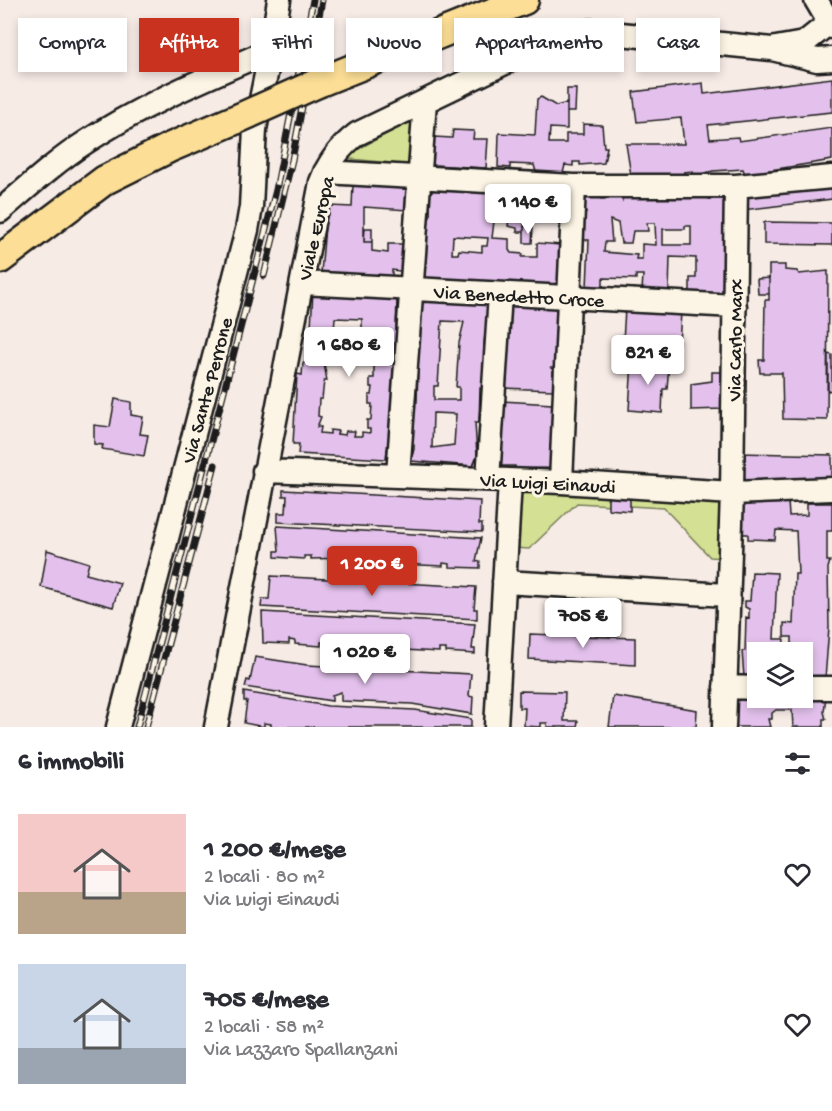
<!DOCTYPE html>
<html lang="it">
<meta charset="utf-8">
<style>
body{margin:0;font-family:"Gochi Hand",sans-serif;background:#f2f2f3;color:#2b2b33;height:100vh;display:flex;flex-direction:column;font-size:22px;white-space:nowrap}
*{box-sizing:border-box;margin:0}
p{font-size:20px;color:#7c7c81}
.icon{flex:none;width:33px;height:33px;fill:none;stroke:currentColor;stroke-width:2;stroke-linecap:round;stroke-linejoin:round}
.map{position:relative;height:727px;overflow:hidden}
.details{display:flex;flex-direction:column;background:#fff;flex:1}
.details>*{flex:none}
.top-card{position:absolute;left:18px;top:18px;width:796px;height:54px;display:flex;gap:12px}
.buttons{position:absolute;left:747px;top:642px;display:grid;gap:12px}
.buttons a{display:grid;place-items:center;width:66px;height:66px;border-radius:0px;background:#fff;box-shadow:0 3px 9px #0003;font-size:30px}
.price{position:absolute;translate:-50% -51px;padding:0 14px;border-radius:6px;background:#fff;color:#222;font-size:20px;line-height:39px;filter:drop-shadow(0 2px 3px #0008)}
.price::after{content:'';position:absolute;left:50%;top:36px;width:18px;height:14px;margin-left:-9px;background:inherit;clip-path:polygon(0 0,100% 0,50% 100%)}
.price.current{background:#c8321e;color:#fff}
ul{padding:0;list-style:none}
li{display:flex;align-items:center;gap:18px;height:150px;padding:0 18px}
li span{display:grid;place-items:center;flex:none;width:168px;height:120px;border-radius:0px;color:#555}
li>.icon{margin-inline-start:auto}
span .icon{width:72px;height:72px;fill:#fffc;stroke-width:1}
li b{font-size:26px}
h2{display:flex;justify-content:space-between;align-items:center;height:72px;padding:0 18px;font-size:26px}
.pill{padding:0 21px;border-radius:0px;background:#fff;box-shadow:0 3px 9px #0003;font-size:21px;line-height:54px}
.pill.current{background:#c8321e;color:#fff}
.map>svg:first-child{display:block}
.green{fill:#d4e194;stroke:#787e58;stroke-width:1.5}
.building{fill:#e3c1ec;stroke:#1c1c1c;stroke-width:1.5;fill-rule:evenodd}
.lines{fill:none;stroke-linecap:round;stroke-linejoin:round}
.minor-casing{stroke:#1c1c1c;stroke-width:27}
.major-casing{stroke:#1c1c1c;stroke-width:33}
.minor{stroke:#fcf5e5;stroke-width:22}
.major{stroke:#fcde96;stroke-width:28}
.rail-casing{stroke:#1c1c1c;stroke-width:7}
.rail{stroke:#fcf5e5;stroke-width:4.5;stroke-dasharray:14;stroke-linecap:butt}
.major-bridge-casing{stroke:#1c1c1c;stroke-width:33;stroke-linecap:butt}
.major-bridge{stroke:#fcde96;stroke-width:28}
.labels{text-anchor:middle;stroke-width:6;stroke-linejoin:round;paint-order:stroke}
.street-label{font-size:20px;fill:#1c1c1c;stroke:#fcf5e5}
</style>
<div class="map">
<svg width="832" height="727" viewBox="0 0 832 727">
<rect width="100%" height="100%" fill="#f7ebe6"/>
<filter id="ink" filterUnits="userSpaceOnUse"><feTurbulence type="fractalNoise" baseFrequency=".0167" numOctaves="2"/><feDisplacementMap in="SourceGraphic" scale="12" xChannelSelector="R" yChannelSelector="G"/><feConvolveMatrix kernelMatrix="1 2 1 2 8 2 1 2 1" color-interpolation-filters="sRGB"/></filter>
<g filter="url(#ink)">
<path class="green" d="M413,120l-2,45 -70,-7z
M519,490l204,13 -1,55 -12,-1 -46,-49 -87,-5 -48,46 -14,-1z"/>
<path class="building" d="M832,78v34l-124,13 2,14 28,-2 1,4 93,-13v32l-87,14 -2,-5 -30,2 -20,5v-5l-9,1 -2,4 -51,-1 -5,-31h58l-3,-26 -44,4 -4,-30 70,-9 1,11z
M567,89h9l-1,23h-8z
M541,97l15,9 11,-3v26l-17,-1 -1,15h17v-9h17v-10l19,1 2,22h3l-3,16 -24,2v-3h-7v4l-8,-1 -2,8 -27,-1 -2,-7 -24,-1v4l-12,-1 1,-34 36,2 2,-36z
M453,130l21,1 -1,8h15l-2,29 -53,-3 1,-28 18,1z
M353,184l57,1 -2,25 -44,-3v35h8v9l16,2v-9h18v28l-14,-2v8l-71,-5 5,-58h3l1,-9 22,1z
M832,184v15l-89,11v-16z
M425,189l68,2 4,5 -5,42 17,1v11l2,3 12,1 -1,3h15v-14l24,2 1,44 -139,-10 4,-42 -4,-6 1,-14h6v-10h-6zM453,236l35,2 -1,8h-5v6l-23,-2 -1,4h-6z
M513,193l12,1 -1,38h-7v-4l-9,-2z
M708,195l1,4h13l2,3 2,41h-3l3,50 -3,2 -33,-2v-15h6v-20l-26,-1 -1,35 -27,-1 1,-16h-7v4l-33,-1v11l-16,-1 2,-48h-7l1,-27h3l-2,-3 1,-13 16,-1v3l19,-2 2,3v-3zM610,220l8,3 3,20h10l2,-12h15l-1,-8h8l1,22 -14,-1v15h-6l1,-4 -33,-3 1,-10h7zM685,226h6v19h-28v-16h22z
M764,222l68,1v22l-68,-1z
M524,226l9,1 -1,16h-8z
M365,228h7v14h-8z
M769,265h16v5l12,1 2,3 29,-3 -1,149 -44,-1 -1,-46h-22l-1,-13h5l1,-60h4z
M769,278v16h-11l-1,-15z
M313,291l84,8 -1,31h4l-8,119h-5l-1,10 -88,-5 1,-10h-6l4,-70 5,1 1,-12h6zM335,318l27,1v16h10v12h3l-3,17h2v14h-4v9h3l-1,8h-3v9h3l-1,16h-4v9h3v4l-8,-1v4h-8l1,-5h-9l-1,4 -8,-1 1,-3 -8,-1v4l-10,-1 1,-6h-4l4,-10 -3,-1 1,-17h3l2,-18h3l-3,-18h8l1,-11 3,1 -2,-15h3l1,-7h-4z
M420,297l72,3 -2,25h-4l-2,19 3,45 -7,-1 -1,35h-4l2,33 -4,10 -62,-5 3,-12v-4h-4l2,-43h5zM442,321l22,1 -5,21 -3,44h3v13h-25v-14h4zM433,413l23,1 -2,31 -22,3z
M506,302l52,3 -3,63h-4l2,2v20l-51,-2z
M625,309l56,3 -2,32 -56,-3z
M828,354l4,1v35l-4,1z
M632,361l37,3 -2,25h-4l-1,24 -33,-3z
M712,372h10l1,37 -32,1v-26l21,-3z
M115,399l16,3v13l12,2 -3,17 8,1 -4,21 -42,-7 1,-4 -9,-1v-19l16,2z
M502,401l50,3v13h3v17h-4v4h3v8l-4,-1v6h4l-3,17 -36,1v-3h-16z
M739,453l93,2v27l-91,1z
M283,490l197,11 -1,23h3v8l-204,-10v-9h8l1,-17h-4z
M608,497l22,1v13l-22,-2z
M764,501v2h11v-2h13l1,15 18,-1v-12h25v28h-5v30h3l-2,7 1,59 -4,52 -23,1v-28h-44v26l-14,-1 -2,-26h3l1,-34 3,1v-9l-4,-2v-6h5l2,-29 25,1 -3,66h10l-1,13h9v-15h-8v-14l9,1 2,-50h3l-2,-43 -20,-1 -1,10 -27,-1v-5h-8l2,-32z
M277,526l204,12 -5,23 4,1v6l-30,-1v-3l-7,-1v3l-46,-2v-3l-7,-1v4l-47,-3v-3l-32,1v-3h-7v3l-29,-2v-6h4z
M47,550l42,13 -3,11 34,9 -7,24 -72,-20z
M271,576l205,11 -2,22h3v10l-216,-12 1,-8h7z
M262,612l213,12 -3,25h3v5l-29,-2v-3h-7v3l-52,-3v-3h-7v3l-53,-3 1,-3 -7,-1v4l-26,-2v-3l-6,-1v4l-26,-1z
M530,634l105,4v27l-106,-6z
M255,657l52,8 164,9 -2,22 4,1 -1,17 -60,-10 -71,-3v-9l-9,3v6l-87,-14 2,-7 3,1z
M519,691l46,1 -1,29h14l-1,6h-30v-4h-6v4l-17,-1 1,-18h-6z
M244,692l84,14 87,4 56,9v8h-200v-3l-7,-1v4l-20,-4 3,-22h-3z
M613,696l84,14 -1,17h-87z
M826,696l-2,16 2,7h-3v8h-30l-1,-17h-16l-4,3v6h-4l2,8h-37l2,-30z"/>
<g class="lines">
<g class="minor-casing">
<path id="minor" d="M816,0l16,27
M776,48l28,-5 25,-20
M325,172l249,14h162l96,-9
M0,211c28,-24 55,-49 86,-69 57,-38 123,-65 185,-92l8,-50
M302,283l433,23
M264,471l297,11 171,11 100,-4
M398,475l27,-374
M488,479l12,-185
M561,482l13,-296
M504,582l223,13
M725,687l33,1
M802,688h30
M118,727l129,-497 4,-23 4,-78 16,-79
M216,727l105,-545c8,-21 19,-35 36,-48l191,-92 16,-6 26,-5 182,18 45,11 15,-1
M496,727l14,-246
M724,727l8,-234 4,-307"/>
</g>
<g class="major-casing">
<path id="major" d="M320,82l204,-82
M0,259l105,-79 66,-33 66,-28"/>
</g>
<use href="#minor" class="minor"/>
<use href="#major" class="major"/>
<g class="rail-casing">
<path id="rail" d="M264,276l28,-116 30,-160
M137,727l139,-537 37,-190
M146,727l69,-262"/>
</g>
<use href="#rail" class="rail"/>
<g class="major-bridge-casing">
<path id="major-bridge" d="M237,119l83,-37"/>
</g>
<use href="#major-bridge" class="major-bridge"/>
</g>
</g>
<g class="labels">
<g class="street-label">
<text transform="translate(315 228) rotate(-77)" y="7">Viale Europa</text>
<text transform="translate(519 295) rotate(3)" y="7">Via Benedetto Croce</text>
<text transform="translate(734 340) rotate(-89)" y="7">Via Carlo Marx</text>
<text transform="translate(206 390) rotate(-75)" y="7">Via Sante Perrone</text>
<text transform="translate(548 482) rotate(3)" y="7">Via Luigi Einaudi</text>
</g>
</g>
</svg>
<div class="buttons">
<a><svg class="icon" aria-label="layers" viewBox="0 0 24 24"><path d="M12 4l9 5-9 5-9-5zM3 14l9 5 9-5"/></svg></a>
</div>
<b class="price" style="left:528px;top:235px">1 140 €</b>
<b class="price" style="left:349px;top:378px">1 680 €</b>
<b class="price" style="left:648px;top:386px">821 €</b>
<b class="price current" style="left:372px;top:597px">1 200 €</b>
<b class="price" style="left:583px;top:649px">705 €</b>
<b class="price" style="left:365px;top:685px">1 020 €</b>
<div class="top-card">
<a class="pill">Compra</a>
<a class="pill current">Affitta</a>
<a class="pill">Filtri</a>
<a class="pill">Nuovo</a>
<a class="pill">Appartamento</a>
<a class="pill">Casa</a>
</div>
</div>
<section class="details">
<h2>6 immobili<svg class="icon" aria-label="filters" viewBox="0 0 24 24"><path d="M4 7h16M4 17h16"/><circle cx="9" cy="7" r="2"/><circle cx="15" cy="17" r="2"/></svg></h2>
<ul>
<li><span style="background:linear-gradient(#f6c9c9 65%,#b9a48a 0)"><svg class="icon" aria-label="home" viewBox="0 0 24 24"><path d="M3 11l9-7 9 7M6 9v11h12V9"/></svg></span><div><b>1 200 €/mese</b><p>2 locali · 80 m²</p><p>Via Luigi Einaudi</p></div><svg class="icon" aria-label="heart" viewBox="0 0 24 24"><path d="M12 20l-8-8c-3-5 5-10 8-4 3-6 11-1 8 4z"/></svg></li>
<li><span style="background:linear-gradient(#c9d6e8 70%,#9aa5b1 0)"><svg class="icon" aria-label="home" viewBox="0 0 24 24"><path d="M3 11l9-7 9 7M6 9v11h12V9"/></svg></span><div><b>705 €/mese</b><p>2 locali · 58 m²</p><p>Via Lazzaro Spallanzani</p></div><svg class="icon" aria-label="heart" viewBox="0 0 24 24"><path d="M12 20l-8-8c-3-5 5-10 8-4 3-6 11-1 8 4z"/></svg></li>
</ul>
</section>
